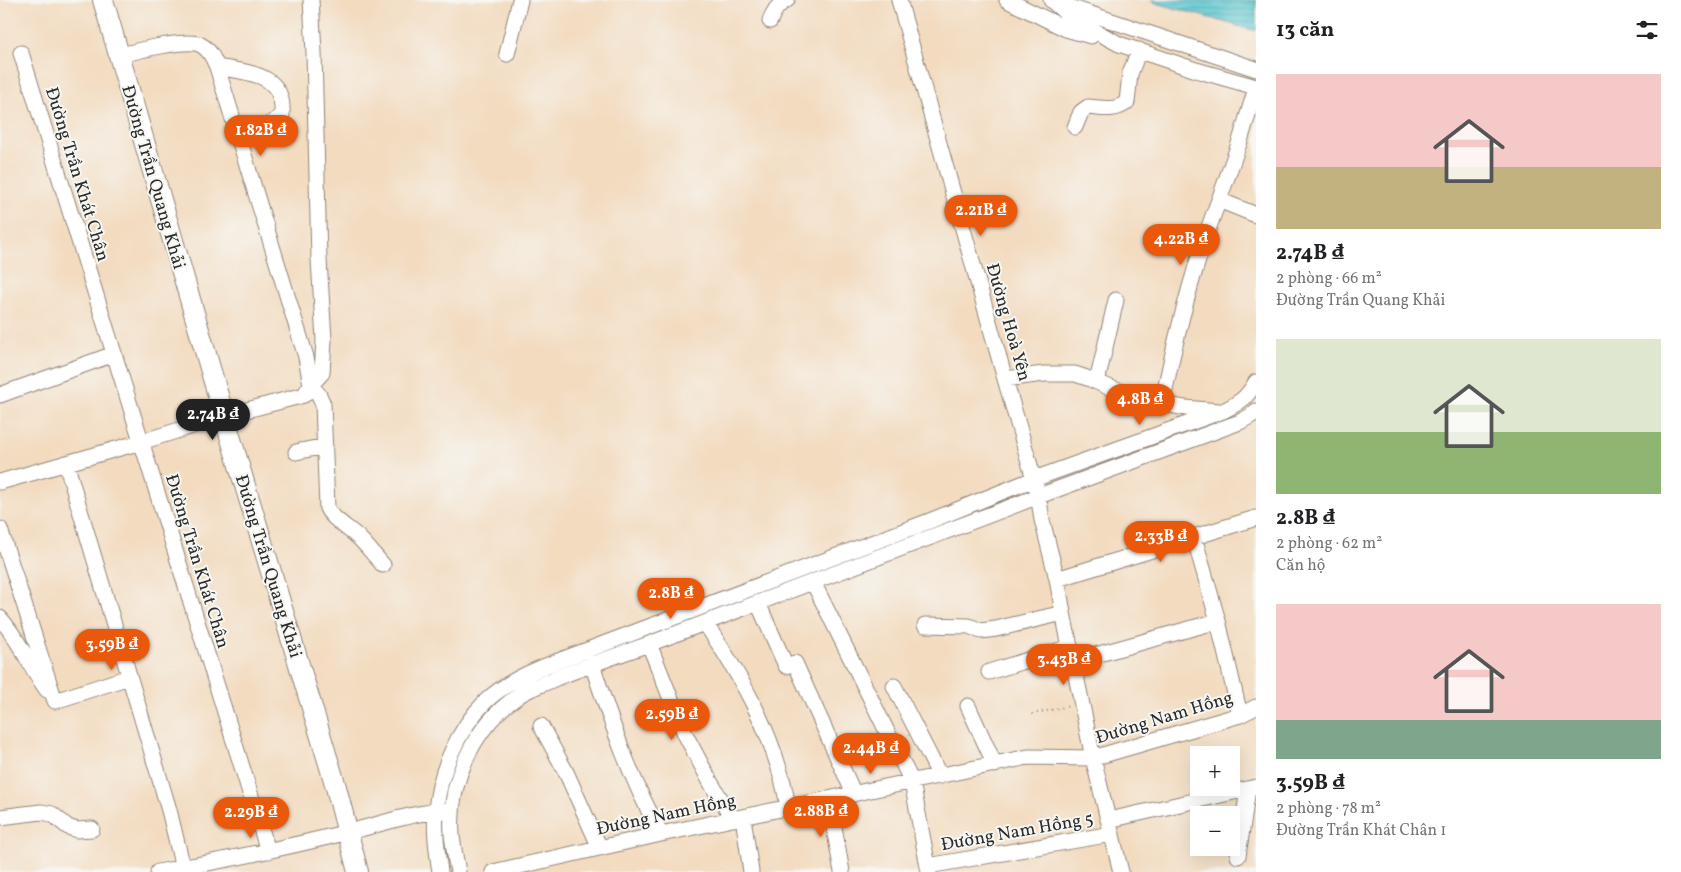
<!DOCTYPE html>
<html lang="vi">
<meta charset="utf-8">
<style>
body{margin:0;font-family:Vollkorn,serif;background:#f2f2f2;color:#202124;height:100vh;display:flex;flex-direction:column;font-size:19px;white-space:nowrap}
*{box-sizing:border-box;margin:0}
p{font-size:16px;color:#757577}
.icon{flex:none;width:28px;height:28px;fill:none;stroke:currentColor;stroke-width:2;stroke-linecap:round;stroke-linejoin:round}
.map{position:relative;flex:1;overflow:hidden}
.side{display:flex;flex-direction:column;background:#fff;width:425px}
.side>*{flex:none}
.controls{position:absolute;left:1190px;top:746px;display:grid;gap:10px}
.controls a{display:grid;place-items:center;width:50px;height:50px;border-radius:0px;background:#fff;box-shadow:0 5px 20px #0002;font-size:25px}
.price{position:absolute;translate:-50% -42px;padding:0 11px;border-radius:18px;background:#ea580c;color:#fff;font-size:16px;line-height:32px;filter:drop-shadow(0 1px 2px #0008)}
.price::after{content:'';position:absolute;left:50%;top:30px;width:15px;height:11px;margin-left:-8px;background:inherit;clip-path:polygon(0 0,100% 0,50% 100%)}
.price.current{background:#222;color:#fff}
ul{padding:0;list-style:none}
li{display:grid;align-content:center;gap:10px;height:265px;padding:0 20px}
li span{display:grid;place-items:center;height:155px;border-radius:0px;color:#555}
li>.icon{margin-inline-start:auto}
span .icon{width:90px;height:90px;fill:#fffc;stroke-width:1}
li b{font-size:21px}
h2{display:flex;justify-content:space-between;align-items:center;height:60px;padding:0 20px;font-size:21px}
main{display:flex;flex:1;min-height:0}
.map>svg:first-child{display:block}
.water{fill:url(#water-rules);stroke:#42797e}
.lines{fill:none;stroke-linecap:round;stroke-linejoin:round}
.minor-casing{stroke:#8f8376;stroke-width:17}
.major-casing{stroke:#8f8376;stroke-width:22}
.path{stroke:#8f8376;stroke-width:2;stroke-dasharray:1 4;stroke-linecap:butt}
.minor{stroke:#fff;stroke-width:15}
.major{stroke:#fff;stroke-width:20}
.labels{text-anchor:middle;stroke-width:4;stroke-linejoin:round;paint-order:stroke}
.street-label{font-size:18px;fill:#2b2b2b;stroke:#f6f6f2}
</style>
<main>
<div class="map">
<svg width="1256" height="872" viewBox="0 0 1256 872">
<defs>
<pattern id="water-rules" width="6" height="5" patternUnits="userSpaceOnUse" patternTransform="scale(1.25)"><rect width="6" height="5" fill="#5ac7d1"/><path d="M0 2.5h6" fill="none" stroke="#4ba2aa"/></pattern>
</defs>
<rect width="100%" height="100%" fill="#f6f6f2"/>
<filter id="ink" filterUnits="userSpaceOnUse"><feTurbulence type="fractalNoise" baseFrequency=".02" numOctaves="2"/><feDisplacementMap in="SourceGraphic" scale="10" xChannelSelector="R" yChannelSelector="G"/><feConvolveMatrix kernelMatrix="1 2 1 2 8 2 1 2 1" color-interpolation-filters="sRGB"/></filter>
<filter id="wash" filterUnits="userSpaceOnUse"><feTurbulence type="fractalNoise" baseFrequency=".0096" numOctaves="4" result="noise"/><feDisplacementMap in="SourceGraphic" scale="20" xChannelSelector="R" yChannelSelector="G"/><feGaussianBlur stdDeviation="1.12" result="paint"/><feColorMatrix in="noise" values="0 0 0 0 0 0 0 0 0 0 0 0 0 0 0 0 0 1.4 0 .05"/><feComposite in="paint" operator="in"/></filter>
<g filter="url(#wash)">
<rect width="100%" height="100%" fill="#f3dbc0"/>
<path class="water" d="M1150,0h106v31l-100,-28z"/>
</g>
<g filter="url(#ink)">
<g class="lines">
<g class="minor-casing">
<path id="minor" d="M899,0l106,379 33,114 4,27 15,59 6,34 30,145 28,114
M1007,0l59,29 25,7
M1051,0l22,19 46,25 77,26 60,17
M1061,4l195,65
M770,21c3,-9 8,-17 17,-21
M21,53l247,798
M507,54l13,-54
M119,56c15,-5 69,-18 82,-11 9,5 12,13 16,22l89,290 5,28 8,10 4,9 4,104c3,9 24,22 32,30 8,8 16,18 24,27
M217,67c32,6 68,6 65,48l-6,5 -35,23
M1075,127l6,-15 7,-5c14,1 27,5 39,-5l3,-28 9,-24
M1219,200l21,-59 16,-53
M1005,379l39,-5h31l15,5 23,10 41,13 31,6 34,3
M1097,382l19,-82
M0,395l114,-41
M1162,404c14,-69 31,-138 57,-204l37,15
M296,452l29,-6
M66,463l103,347 15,62
M0,482l141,-40 83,-26 80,-21 7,-10 11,-12 2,-33 -5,-80 -5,-208 -3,-52
M0,529l55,172 74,-24
M1194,537l24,84 22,94
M1057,579l199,-61
M813,582l99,200 17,90
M758,603l28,63 9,-3 59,131
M0,618c19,21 30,49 47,72
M705,623c38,56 72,117 83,184
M925,625l44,1 12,5 15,-2 67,-16
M649,644l36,90 27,51 21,34
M1074,661l144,-40
M592,664c19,58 39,116 69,170
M989,672l81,-25
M894,686l46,90
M968,706l27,59
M541,726l25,46 34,76
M829,799l13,73
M0,817l41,-5 11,2 16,13 9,3 15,-1
M743,817l8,55
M1109,820l147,-33
M1238,856l10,-67
M928,866l184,-32
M158,872c63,-11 127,-24 190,-40 32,-7 64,-20 97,-21
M440,872c-3,-20 -6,-41 -4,-61 3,-39 22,-82 50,-110 19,-18 44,-29 67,-38l374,-141 107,-43 189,-68c16,-8 24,-13 33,-29
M458,872c-2,-12 -5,-25 -6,-38 -4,-53 22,-108 66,-138 11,-8 26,-12 38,-18 31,-12 62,-23 93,-34l390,-148 201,-74 12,-7 4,-4
M493,872l168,-38 367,-77 65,1 147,-43 16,-8"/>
</g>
<g class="major-casing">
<path id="major" d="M103,0l121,416 112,371 22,85"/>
</g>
<path class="path" d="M1032,714l38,-8"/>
<use href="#minor" class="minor"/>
<use href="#major" class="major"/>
</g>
</g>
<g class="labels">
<g class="street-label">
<text transform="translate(78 174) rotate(73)" y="6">Đường Trần Khát Chân</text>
<text transform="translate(154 177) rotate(74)" y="6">Đường Trần Quang Khải</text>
<text transform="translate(1009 322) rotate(74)" y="6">Đường Hoà Yên</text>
<text transform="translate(198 561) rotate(73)" y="6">Đường Trần Khát Chân</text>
<text transform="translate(269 566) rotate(73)" y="6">Đường Trần Quang Khải</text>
<text transform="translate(1164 717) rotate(-17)" y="6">Đường Nam Hồng</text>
<text transform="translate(666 814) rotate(-12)" y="6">Đường Nam Hồng</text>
<text transform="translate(1017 831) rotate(-10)" y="6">Đường Nam Hồng 5</text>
</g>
</g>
</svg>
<div class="controls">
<a>+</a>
<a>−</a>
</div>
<b class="price" style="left:261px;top:157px">1.82B ₫</b>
<b class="price" style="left:981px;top:237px">2.21B ₫</b>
<b class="price" style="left:1181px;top:266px">4.22B ₫</b>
<b class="price" style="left:1140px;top:426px">4.8B ₫</b>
<b class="price current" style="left:213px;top:441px">2.74B ₫</b>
<b class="price" style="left:1161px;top:563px">2.33B ₫</b>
<b class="price" style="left:671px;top:620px">2.8B ₫</b>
<b class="price" style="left:112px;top:671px">3.59B ₫</b>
<b class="price" style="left:1064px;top:686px">3.43B ₫</b>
<b class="price" style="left:672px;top:741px">2.59B ₫</b>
<b class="price" style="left:871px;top:775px">2.44B ₫</b>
<b class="price" style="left:821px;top:838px">2.88B ₫</b>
<b class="price" style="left:251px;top:839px">2.29B ₫</b>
</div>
<section class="side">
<h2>13 căn<svg class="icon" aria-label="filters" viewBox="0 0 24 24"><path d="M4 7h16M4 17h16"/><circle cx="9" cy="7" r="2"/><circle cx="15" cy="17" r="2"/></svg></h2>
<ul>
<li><span style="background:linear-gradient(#f6c9c9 60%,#c2b280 0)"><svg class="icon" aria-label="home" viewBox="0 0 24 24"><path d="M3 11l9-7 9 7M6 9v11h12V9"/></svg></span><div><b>2.74B ₫</b><p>2 phòng · 66 m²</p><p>Đường Trần Quang Khải</p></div></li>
<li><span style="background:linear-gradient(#dfe7d0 60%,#8fb573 0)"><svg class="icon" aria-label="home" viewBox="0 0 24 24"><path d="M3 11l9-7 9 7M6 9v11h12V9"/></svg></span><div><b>2.8B ₫</b><p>2 phòng · 62 m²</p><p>Căn hộ</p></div></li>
<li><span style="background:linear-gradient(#f6c9c9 75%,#7fa58c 0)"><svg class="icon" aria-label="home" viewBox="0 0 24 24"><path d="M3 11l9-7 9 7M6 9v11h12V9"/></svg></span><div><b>3.59B ₫</b><p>2 phòng · 78 m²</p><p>Đường Trần Khát Chân 1</p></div></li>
</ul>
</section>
</main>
